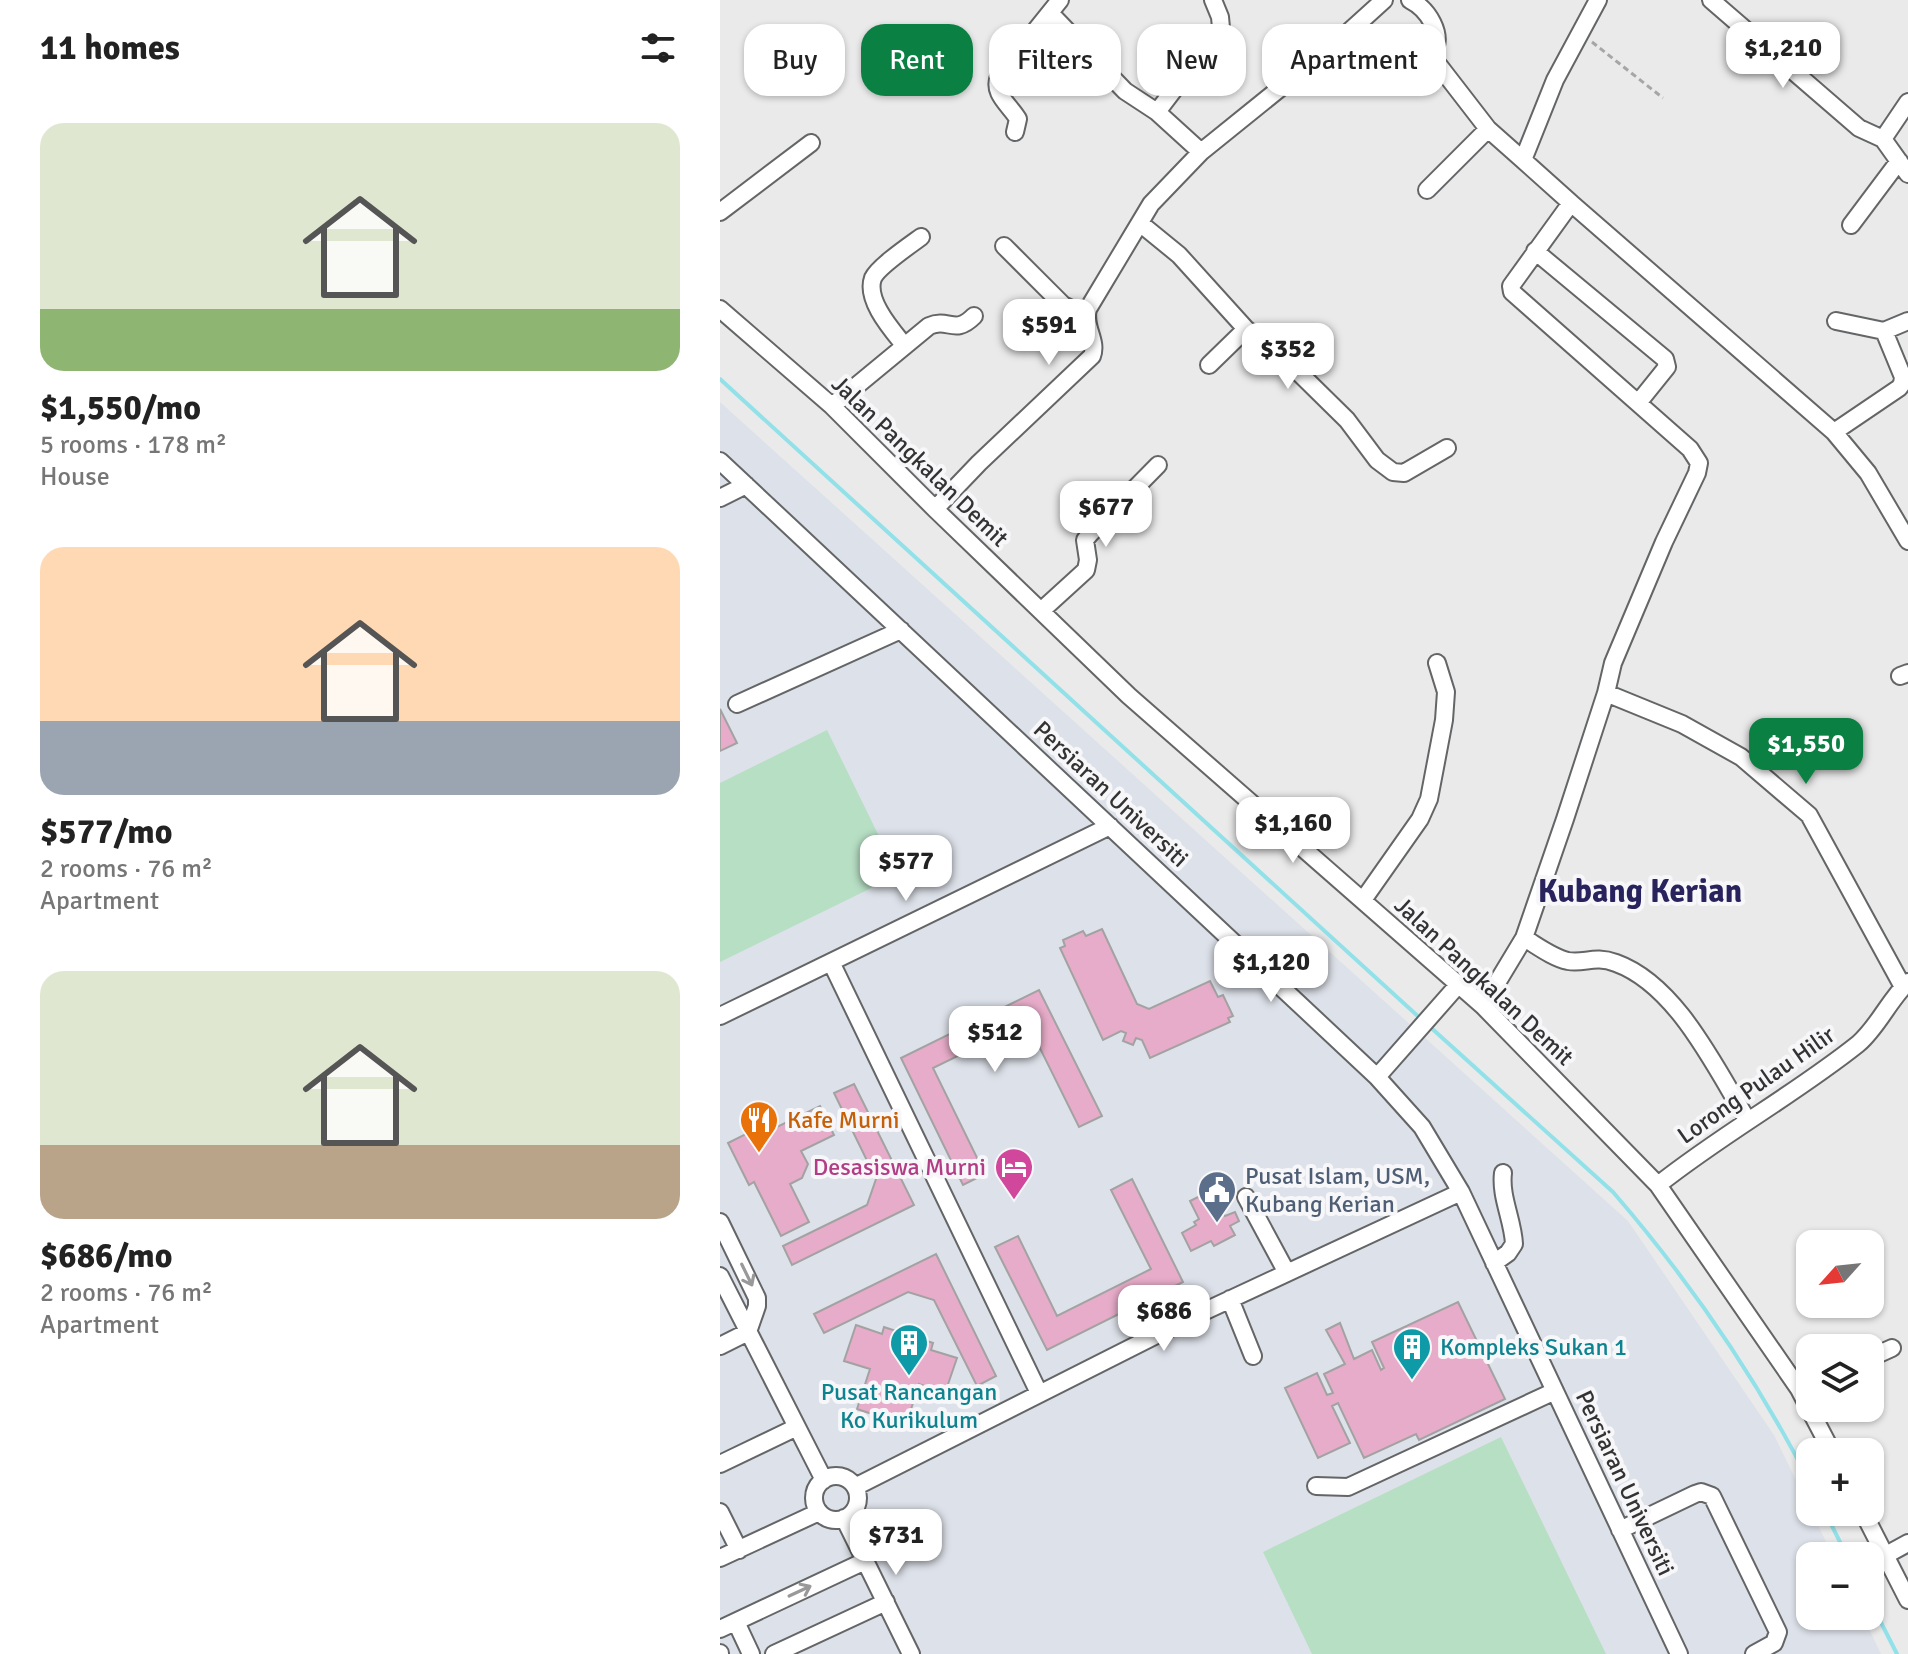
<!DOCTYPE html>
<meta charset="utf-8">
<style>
body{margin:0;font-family:Signika,sans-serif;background:#f6f6f6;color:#222;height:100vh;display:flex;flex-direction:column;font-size:30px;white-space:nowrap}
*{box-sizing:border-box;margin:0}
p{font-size:26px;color:#767676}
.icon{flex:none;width:44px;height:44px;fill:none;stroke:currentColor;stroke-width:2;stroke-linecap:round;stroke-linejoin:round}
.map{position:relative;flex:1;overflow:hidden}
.drawer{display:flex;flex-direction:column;background:#fff;width:720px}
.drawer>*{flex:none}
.top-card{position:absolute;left:24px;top:24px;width:760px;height:72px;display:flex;gap:16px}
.needle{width:52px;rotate:243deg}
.controls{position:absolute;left:1076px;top:1230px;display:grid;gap:16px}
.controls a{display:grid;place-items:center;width:88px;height:88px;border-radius:16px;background:#fff;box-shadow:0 2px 6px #0004;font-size:40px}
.price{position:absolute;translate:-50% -68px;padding:0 18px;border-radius:16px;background:#fff;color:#222;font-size:26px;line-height:52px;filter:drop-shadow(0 2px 4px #0008)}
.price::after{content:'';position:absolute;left:50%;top:48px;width:24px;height:18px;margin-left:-12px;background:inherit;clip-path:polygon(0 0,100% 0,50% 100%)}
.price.selected{background:#0b8043;color:#fff}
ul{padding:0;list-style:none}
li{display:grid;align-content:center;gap:16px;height:424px;padding:0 40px}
li span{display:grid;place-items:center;height:248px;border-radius:24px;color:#555}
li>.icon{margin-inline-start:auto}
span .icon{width:144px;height:144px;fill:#fffc;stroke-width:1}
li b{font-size:34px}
h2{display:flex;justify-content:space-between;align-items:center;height:96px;padding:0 40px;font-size:34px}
.chip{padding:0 28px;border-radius:24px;background:#fff;box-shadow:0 2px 6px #0004;font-size:28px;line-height:72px}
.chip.selected{background:#0b8043;color:#fff}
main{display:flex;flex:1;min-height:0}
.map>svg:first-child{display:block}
.built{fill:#dde1e9}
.grass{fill:#b7dfc4}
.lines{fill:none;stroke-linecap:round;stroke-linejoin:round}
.stream{stroke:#92e1e8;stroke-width:4}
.building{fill:#e7acc9;stroke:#a3a2a3;stroke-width:2}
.minor-casing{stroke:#646566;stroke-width:20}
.path{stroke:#a6a6a7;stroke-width:3;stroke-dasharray:6 4;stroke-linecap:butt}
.minor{stroke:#fff;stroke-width:16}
.oneway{stroke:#999}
.labels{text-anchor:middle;stroke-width:8;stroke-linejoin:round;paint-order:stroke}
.street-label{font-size:24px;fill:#333;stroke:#f7f7f9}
.food-label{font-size:24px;fill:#c56008;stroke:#f7f7f9;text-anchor:start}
.hotel-label{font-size:24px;fill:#b23c85;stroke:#f7f7f9;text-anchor:end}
.service-label{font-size:24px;fill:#4e5e75;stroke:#f7f7f9;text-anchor:start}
.culture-label{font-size:24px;fill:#0d838f;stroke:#f7f7f9;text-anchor:start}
.district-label{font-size:32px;font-weight:bold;fill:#29235d;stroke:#f7f7f9}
</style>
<main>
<section class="drawer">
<h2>11 homes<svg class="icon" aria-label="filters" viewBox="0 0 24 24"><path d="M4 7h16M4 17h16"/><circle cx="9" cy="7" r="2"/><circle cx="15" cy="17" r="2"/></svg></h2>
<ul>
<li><span style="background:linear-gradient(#dfe7d0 75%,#8fb573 0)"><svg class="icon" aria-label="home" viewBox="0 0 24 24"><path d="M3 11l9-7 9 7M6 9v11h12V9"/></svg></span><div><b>$1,550/mo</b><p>5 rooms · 178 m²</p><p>House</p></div></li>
<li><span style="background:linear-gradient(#ffd9b3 70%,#9aa5b1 0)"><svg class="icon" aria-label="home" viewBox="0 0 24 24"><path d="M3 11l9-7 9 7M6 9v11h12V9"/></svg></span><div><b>$577/mo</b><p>2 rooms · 76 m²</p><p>Apartment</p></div></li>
<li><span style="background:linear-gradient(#dfe7d0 70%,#b9a48a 0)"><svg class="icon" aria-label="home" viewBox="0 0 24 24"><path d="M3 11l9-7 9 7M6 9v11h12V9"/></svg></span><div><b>$686/mo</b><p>2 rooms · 76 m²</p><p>Apartment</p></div></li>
</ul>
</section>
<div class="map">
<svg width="1188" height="1654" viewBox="0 0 1188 1654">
<rect width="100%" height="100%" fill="#eaeaeb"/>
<path class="built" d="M0,402l908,819 146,214 59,121h-23v60h53l18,38h-1161z"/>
<path class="grass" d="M107,730l71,145 -178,87v-179z
M781,1437l105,217h-294l-49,-102z"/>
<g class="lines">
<path class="stream" d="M0,379l701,640
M708,1025l185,167c76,88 144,187 197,291
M1105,1512l22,44
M1150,1601l27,53"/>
</g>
<path class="building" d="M0,709l17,34 -17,8z
M382,929l35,75 12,5 61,-28 8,16 5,-2 10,21 -5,2 2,4 -80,36 -8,-18 -6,-2 -3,7 -10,-4 3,-8 -5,-2 -18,9 -43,-92 5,-2 -2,-6 20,-9 3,5z
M319,990l63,126 -23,11 -52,-105 -94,46 52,106 -22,11 -62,-127z
M134,1084l60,121 -122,60 -9,-19 84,-41 9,-26 -42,-86z
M100,1106l14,29 -33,16 7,13 -6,14 -12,6 19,38 -28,14 -27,-54 -5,3 -21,-42 42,-21 3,7z
M412,1179l51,103 -136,68 -52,-103 23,-11 39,80 94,-47 -40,-79z
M488,1192l12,23 3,-2 2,3 10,-4 4,9 -9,5 5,9 -21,11 -3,-5 -20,10 -9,-18 14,-8 -2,-3 5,-3 -9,-18z
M216,1254l60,122 -19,10 -43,-86 -26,-8 -84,41 -10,-19z
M738,1302l47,97 -86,41 -3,-6 -52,24 -26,-55 -6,3 18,37 -32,15 -33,-70 32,-15 10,22 6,-2 -9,-19 21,-10 -19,-34 14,-7 14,36 18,-9 9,20 3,-2 -12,-26z
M136,1325l26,9 2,-7 49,16 -2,7 26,8 -12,35 -26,-9 -13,41 -49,-16 13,-40 -26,-8z"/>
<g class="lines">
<g class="minor-casing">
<path id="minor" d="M690,0c18,9 34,34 23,53l4,10 51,66 35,31
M991,0l148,128 24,11 25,35
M330,13l75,78 32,21 44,40
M437,112l64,-84 -1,-11 -7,-17
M295,132l3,-13c-9,-15 -26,-25 -19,-43l61,-76
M1163,139l25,-37
M707,190l61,-61
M851,203l263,229 34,41 40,68
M0,212l91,-69
M421,224l38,31 67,74 40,31 61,60 30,40 16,12 11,1 43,-25
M1131,225l48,-64
M284,246l59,59 8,4h17
M815,251l130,108 2,8 -29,36
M0,309l112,97 103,103 194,187 354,310 175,179 141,204 33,63
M1164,331l24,-10
M184,345c-12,-15 -39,-45 -31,-67 5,-11 37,-33 48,-41
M489,365l37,-36
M112,406l97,-80c20,-9 25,10 45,-10
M1114,432l65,-44 3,-4 1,-7 -19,-46 -48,-10
M0,461l657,616 45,50 39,65 218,462
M0,498l26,-13
M215,509l44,-46 113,-107c6,-16 -9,-29 -4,-47l63,-105 50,-52 140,-113 43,-39
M321,611l45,-41 2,-10 -3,-20 5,-6 68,-69
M1180,676l8,-3
M886,693l76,31 59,33 68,58 94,172
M17,704l164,-74
M643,900l57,-81 9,-20 15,-79 2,-28 -9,-29
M804,938c12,7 29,20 44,23 17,3 26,-6 48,2 61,22 100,106 132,158
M111,962l208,431
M763,1006l41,-68 41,-119 41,-126 7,-30 51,-121 33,-69 2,-10 -9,-14 -178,-157 -1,-6 60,-83 -48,-43 32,-80 43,-80
M0,1016l390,-190
M657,1077l81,-92
M938,1185c64,-51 136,-90 200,-141 20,-17 31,-44 50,-62
M526,1197l41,76
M0,1222l37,76v8l-9,26 -28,14
M774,1263l14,-10 6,-9c-1,-24 -14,-47 -11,-71
M0,1276l104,204
M510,1299l23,57
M1150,1358l22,-10
M0,1464l77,-37
M94 1498a22 22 0 1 1 44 0a22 22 0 1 1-44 0Z
M596,1486l32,1 207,-96
M135,1487l333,-168 273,-127
M0,1512l19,38
M1143,1512l45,88
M124,1518l67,136
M900,1530l75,-36 6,-2 11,4 66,136 -4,11 -20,11
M1166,1555l22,-12
M0,1558l99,-46
M16,1622l15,32
M0,1629l145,-68
M0,1653v1
M54,1654l112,-52"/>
</g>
<path class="path" d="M872,42l71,56"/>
<use href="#minor" class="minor"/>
</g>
<defs><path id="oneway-shaft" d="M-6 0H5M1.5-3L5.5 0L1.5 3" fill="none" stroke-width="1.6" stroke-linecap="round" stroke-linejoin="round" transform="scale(2)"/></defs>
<g class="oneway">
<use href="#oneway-shaft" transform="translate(27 1275) rotate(64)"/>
<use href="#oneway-shaft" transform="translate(80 1591) rotate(-25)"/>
</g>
<defs>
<g id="restaurant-pin" transform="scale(2)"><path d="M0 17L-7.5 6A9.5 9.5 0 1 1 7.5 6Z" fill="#e8710a" stroke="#f7f7f9"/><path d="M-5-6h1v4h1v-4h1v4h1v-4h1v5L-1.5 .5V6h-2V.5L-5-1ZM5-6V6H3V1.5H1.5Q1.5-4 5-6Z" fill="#fff"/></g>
<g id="hotel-pin" transform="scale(2)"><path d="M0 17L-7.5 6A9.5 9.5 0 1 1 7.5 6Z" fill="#d1479c" stroke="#f7f7f9"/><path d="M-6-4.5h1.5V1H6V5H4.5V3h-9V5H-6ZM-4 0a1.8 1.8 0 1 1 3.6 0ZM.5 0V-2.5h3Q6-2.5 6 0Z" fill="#fff"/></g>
<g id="civic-pin" transform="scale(2)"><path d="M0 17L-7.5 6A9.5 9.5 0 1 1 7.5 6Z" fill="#5c6f8a" stroke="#f7f7f9"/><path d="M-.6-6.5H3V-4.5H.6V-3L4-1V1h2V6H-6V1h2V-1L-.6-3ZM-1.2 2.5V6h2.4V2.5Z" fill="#fff"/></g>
<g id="building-pin" transform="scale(2)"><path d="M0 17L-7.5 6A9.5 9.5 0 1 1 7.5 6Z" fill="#0f9aa8" stroke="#f7f7f9"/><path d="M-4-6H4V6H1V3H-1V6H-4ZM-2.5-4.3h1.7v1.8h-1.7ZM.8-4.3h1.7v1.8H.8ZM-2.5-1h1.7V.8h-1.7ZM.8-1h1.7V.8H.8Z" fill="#fff"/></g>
</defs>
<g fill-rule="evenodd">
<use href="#restaurant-pin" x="39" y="1120"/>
<use href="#hotel-pin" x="294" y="1167"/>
<use href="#civic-pin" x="497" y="1190"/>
<use href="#building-pin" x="189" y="1343"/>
<use href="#building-pin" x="692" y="1347"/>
</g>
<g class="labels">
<g class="street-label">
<text transform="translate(200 461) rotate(44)" y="8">Jalan Pangkalan Demit</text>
<text transform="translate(391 794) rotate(43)" y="8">Persiaran Universiti</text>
<text transform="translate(764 981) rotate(43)" y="8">Jalan Pangkalan Demit</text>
<text transform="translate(1036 1085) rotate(-35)" y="8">Lorong Pulau Hilir</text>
<text transform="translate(905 1483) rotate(65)" y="8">Persiaran Universiti</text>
</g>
<g class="food-label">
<text x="67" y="1128">Kafe Murni</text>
</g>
<g class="hotel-label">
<text x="266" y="1175">Desasiswa Murni</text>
</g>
<g class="service-label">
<text x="525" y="1184">Pusat Islam, USM,<tspan x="525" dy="28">Kubang Kerian</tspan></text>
</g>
<g class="culture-label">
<text x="720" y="1355">Kompleks Sukan 1</text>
<text x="189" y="1400" text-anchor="middle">Pusat Rancangan<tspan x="189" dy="28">Ko Kurikulum</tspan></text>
</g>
<g class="district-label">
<text x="920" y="902">Kubang Kerian</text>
</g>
</g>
</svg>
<div class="controls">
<a><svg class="needle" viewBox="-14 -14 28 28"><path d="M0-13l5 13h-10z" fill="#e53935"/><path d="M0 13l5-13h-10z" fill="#767676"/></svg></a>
<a><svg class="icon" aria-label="layers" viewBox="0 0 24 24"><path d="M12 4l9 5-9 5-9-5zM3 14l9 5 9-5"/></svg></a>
<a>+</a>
<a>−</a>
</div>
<b class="price" style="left:1063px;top:90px">$1,210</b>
<b class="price" style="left:329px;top:367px">$591</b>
<b class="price" style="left:568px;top:391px">$352</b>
<b class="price" style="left:386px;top:549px">$677</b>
<b class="price selected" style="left:1086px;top:786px">$1,550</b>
<b class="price" style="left:573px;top:865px">$1,160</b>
<b class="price" style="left:186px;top:903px">$577</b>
<b class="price" style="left:551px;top:1004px">$1,120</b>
<b class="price" style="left:275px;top:1074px">$512</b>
<b class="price" style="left:444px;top:1353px">$686</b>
<b class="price" style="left:176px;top:1577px">$731</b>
<div class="top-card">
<a class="chip">Buy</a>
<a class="chip selected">Rent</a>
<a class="chip">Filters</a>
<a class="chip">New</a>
<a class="chip">Apartment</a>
</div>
</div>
</main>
